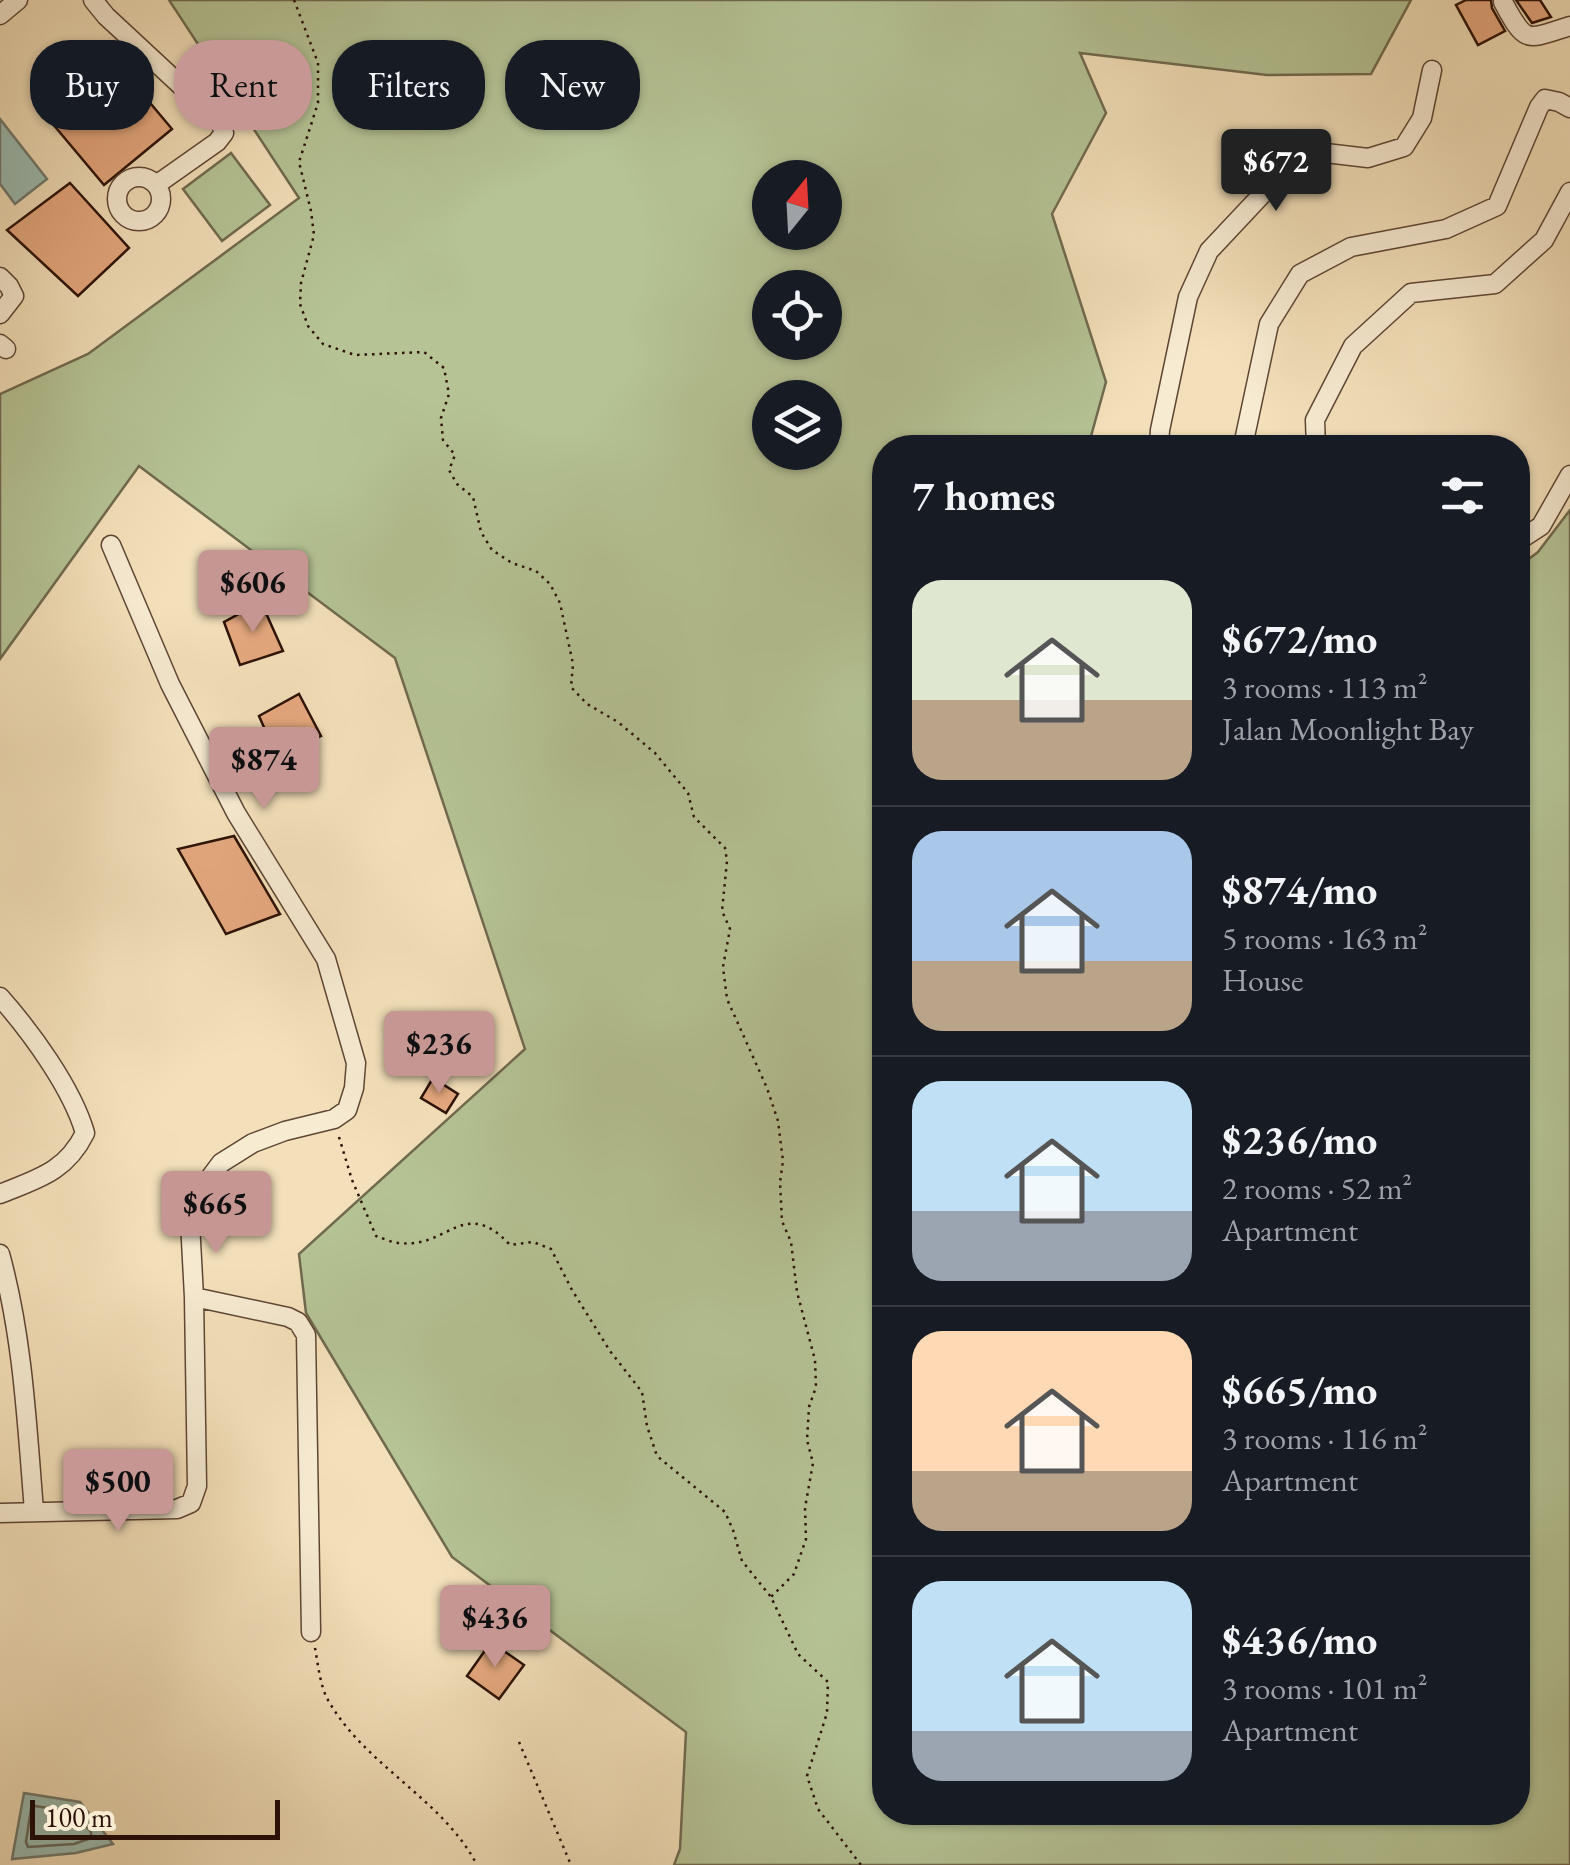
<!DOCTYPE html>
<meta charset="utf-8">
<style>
body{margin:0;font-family:"EB Garamond",serif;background:#242831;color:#f1f3f6;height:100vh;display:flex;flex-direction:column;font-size:38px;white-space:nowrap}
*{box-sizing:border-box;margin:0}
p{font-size:32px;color:#9ea1a6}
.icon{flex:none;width:55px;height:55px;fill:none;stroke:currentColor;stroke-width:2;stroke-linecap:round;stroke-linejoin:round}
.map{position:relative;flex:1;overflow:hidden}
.side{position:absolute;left:872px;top:435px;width:658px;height:1390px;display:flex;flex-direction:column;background:#171b24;border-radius:40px;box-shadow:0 2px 8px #0004}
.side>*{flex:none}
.hud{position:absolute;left:30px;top:40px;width:692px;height:90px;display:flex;gap:20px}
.needle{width:65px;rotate:18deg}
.tools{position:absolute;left:752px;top:160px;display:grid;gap:20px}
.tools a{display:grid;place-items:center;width:90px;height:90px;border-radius:50%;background:#171b24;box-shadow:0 2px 8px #0004;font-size:50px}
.scale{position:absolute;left:30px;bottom:25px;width:250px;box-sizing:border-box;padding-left:10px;border:5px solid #2c1207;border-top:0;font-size:28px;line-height:35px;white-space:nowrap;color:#2c1207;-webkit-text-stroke:8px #f7ebd2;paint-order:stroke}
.price{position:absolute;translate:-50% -85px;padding:0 22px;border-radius:10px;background:#c59692;color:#111;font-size:32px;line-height:65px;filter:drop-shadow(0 2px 5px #0008)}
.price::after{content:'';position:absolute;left:50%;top:60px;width:30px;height:22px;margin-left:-15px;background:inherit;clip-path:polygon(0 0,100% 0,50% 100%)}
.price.active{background:#222;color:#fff}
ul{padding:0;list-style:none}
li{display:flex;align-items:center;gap:30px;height:250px;padding:0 40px}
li+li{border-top:2px solid #363941}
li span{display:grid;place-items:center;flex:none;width:280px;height:200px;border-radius:30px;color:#555}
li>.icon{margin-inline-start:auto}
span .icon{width:120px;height:120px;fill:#fffc;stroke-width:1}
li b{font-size:42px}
h2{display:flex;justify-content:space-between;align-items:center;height:120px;padding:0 40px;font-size:42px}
.pill{padding:0 35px;border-radius:40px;background:#171b24;box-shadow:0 2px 8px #0004;font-size:35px;line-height:90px}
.pill.active{background:#c59692;color:#111}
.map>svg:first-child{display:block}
.green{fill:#b5c395;stroke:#706a4e;stroke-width:2.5;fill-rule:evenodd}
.water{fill:#9bbdb3;stroke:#6f796e;stroke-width:2.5}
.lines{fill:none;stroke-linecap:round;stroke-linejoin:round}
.shore{stroke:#64685d;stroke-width:2.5}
.building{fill:#e6a97f;stroke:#2c1207;stroke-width:2.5}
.minor-casing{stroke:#5e4634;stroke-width:21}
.path{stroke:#2c1207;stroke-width:2.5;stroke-dasharray:2.5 5;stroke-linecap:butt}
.minor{stroke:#f7ebd2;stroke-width:18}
</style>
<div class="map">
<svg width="1570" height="1865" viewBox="0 0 1570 1865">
<rect width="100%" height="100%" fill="#f3e0ba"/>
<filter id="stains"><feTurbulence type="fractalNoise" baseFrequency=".002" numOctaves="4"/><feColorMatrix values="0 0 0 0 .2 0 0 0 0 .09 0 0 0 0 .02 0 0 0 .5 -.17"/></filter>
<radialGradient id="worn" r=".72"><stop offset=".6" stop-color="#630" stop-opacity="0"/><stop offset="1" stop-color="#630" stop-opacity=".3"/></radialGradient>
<path class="green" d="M169,0h1242l-40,74 -104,1 -187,-22 26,60 -54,101 54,168 -18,65 -203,1v1364h633v-1245l20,-15 32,-42v1355h-896l6,-16 6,-117 -234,-175 -146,-244 -7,-59 226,-205 -130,-391 -256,-192 -139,193v-265l88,-40 211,-156zM770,178h55v54h-55zM770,288h55v54h-55zM770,398h55v54h-55z
M231,153l39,52 -48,36 -39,-52z"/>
<path class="water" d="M0,119l47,60 -32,25 -15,-20z
M24,1793l56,9 33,42 -37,9 -64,6z"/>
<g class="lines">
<path class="shore" d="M35,1806l39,6 17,20v6l-17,6 -46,3 -2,-5 5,-33z"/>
</g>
<path class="building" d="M1466,0h25l1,8 13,23 -27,14 -22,-40z
M1516,0h24l11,17 -19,6z
M104,48l68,81 -68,56 -68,-81z
M70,183l59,65 -51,48 -71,-66z
M261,602l22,49 -43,14 -16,-43z
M299,694l22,42 -43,23 -19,-43z
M234,836l46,78 -54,20 -48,-85z
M433,1078l25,16 -12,19 -25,-15z
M491,1642l33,23 -25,34 -32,-23z"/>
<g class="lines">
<g class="minor-casing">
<path id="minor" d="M93,0l13,16 114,106 4,11 -7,9 -61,43
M1503,2c23,43 23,38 67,24
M0,15l18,-15
M117 199a22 22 0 1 1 44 0a22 22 0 1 1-44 0Z
M0,277l9,9 5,10 -14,18
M0,344l6,5
M1159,448l1,-18 28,-133 21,-46 75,-80 33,-19 51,6 36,-11 18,-29 10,-48
M1245,448l-1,-7 25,-117 31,-50 51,-27 95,-18 51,-23 42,-99 6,-8 14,3 11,6
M1316,448l-1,-28 38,-74 58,-53 84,-9 49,-44 26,-48
M1518,541l23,-15 29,-51
M0,997c31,35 72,91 85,136 -19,39 -48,46 -85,61
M0,1254c23,83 27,171 34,257
M194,1297l94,20 10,5 8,13 5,297
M0,1513l177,-4 14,-6 6,-17 -3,-189 -4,-75 7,-27 24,-32 32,-20 32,-12 49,-12 13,-9 7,-22 2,-25 -30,-104 -90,-146 -66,-129 -59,-139"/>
</g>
<path class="path" d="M294,0l24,63v40l-19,59 12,49 3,24 -13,48 -1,21 8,22 15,18 32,11 69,-3 20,16 5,26 -8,24 2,22 12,15 -6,15 8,14 16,13 8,35 11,18 20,13 24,8 14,13 10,19 13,61 -2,23 16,17 31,18 37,31 33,40 6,24 31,31 2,13 -5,50 8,18 -7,38 4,32 40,89 11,33 5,40 -3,21 2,39 9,21 6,50 18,68 1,27 -7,20 -2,33 6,23 -8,45 1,31 -12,35 -23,23
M339,1137l13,43 24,56c7,2 16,7 24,7 48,6 64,-48 110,2l23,-3 18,7 21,41 38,61 32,41 5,34 10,30 68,56 8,18 9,31 29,36 27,57 30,28 -1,31 -20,63 11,33 43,56
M315,1648c3,16 5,38 13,52 37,66 115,99 149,165
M519,1742l52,123"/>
<use href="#minor" class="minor"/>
</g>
<rect width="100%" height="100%" filter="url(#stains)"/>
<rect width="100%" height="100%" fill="url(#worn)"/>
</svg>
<div class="tools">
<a><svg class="needle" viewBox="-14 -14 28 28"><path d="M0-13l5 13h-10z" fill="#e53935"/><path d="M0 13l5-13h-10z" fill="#9ea1a6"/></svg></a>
<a><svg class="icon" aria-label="locate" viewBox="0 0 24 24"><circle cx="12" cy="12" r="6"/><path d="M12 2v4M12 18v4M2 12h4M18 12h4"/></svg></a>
<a><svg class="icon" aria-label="layers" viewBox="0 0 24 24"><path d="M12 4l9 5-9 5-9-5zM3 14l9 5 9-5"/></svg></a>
</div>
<div class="scale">100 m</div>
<b class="price active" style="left:1276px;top:214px">$672</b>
<b class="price" style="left:253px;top:635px">$606</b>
<b class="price" style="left:264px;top:812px">$874</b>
<b class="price" style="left:439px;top:1096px">$236</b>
<b class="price" style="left:216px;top:1256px">$665</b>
<b class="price" style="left:118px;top:1534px">$500</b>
<b class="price" style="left:495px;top:1670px">$436</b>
<div class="hud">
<a class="pill">Buy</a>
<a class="pill active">Rent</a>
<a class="pill">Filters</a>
<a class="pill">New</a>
</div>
<section class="side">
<h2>7 homes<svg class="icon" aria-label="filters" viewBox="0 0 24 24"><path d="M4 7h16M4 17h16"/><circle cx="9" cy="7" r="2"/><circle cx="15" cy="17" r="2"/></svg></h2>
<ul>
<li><span style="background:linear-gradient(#dfe7d0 60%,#b9a48a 0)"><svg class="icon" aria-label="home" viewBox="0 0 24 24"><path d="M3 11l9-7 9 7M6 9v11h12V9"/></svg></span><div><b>$672/mo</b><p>3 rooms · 113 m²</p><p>Jalan Moonlight Bay</p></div></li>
<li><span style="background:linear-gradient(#a9c7e8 65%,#b9a48a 0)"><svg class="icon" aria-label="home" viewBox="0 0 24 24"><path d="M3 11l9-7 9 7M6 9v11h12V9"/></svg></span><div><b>$874/mo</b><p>5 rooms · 163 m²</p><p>House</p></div></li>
<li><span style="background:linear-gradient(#bfe0f5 65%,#9aa5b1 0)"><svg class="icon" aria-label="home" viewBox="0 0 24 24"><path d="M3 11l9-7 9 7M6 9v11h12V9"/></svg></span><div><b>$236/mo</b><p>2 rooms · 52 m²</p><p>Apartment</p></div></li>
<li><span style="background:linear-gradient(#ffd9b3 70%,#b9a48a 0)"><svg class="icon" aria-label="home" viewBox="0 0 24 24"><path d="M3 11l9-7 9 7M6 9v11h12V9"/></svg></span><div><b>$665/mo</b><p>3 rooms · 116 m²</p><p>Apartment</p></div></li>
<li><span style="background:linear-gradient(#bfe0f5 75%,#9aa5b1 0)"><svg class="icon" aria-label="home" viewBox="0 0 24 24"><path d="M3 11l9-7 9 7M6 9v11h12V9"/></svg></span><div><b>$436/mo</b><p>3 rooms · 101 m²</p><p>Apartment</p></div></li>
</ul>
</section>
</div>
